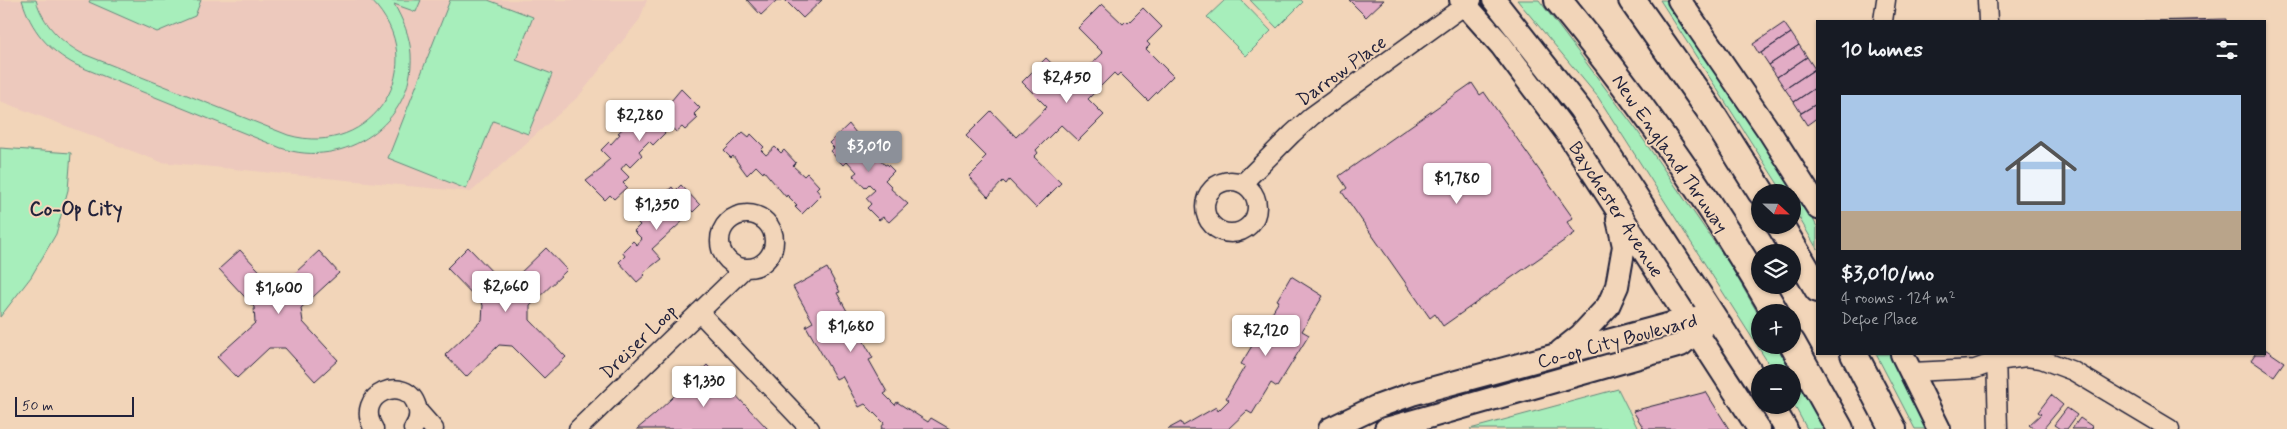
<!DOCTYPE html>
<meta charset="utf-8">
<style>
body{margin:0;font-family:Mynerve,sans-serif;background:#20242c;color:#f1f3f6;height:100vh;display:flex;flex-direction:column;font-size:19px;white-space:nowrap}
*{box-sizing:border-box;margin:0}
p{font-size:16px;color:#9ea1a6}
.icon{flex:none;width:28px;height:28px;fill:none;stroke:currentColor;stroke-width:2;stroke-linecap:round;stroke-linejoin:round}
.map{position:relative;flex:1;overflow:hidden}
.details{position:absolute;left:1816px;top:20px;width:450px;height:335px;display:flex;flex-direction:column;background:#171b24;border-radius:0px;box-shadow:0 1px 4px #0004}
.details>*{flex:none}
.needle{width:32px;rotate:112deg}
.tools{position:absolute;left:1751px;top:184px;display:grid;gap:10px}
.tools a{display:grid;place-items:center;width:50px;height:50px;border-radius:50%;background:#171b24;box-shadow:0 1px 4px #0004;font-size:25px}
.scale{position:absolute;left:15px;bottom:12px;width:119px;box-sizing:border-box;padding-left:5px;border:2px solid #22223b;border-top:0;font-size:14px;line-height:18px;white-space:nowrap;color:#22223b;-webkit-text-stroke:4px #f2d5b9;paint-order:stroke}
.price{position:absolute;translate:-50% -42px;padding:0 11px;border-radius:5px;background:#fff;color:#222;font-size:16px;line-height:32px;filter:drop-shadow(0 1px 2px #0008)}
.price::after{content:'';position:absolute;left:50%;top:30px;width:15px;height:11px;margin-left:-8px;background:inherit;clip-path:polygon(0 0,100% 0,50% 100%)}
.price.selected{background:#8c9099;color:#fff}
ul{padding:0;list-style:none}
li{display:grid;align-content:center;gap:10px;height:265px;padding:0 25px}
li span{display:grid;place-items:center;height:155px;border-radius:0px;color:#555}
li>.icon{margin-inline-start:auto}
span .icon{width:90px;height:90px;fill:#fffc;stroke-width:1}
li b{font-size:21px}
h2{display:flex;justify-content:space-between;align-items:center;height:60px;padding:0 25px;font-size:21px}
.map>svg:first-child{display:block}
.built{fill:#edc9bd}
.green{fill:#a7eebb;stroke:#64887b}
.building{fill:#e2acc5;stroke:#22223b}
.lines{fill:none;stroke-linecap:round;stroke-linejoin:round}
.minor-casing{stroke:#22223b;stroke-width:21}
.major-casing{stroke:#22223b;stroke-width:26}
.highway-casing{stroke:#22223b;stroke-width:30}
.minor{stroke:#f2d5b9;stroke-width:18}
.major{stroke:#f2d5b9;stroke-width:22}
.highway{stroke:#f2d5b9;stroke-width:26}
.labels{text-anchor:middle;stroke-width:4;stroke-linejoin:round;paint-order:stroke}
.street-label{font-size:19px;fill:#22223b;stroke:#f2d5b9}
.neighbourhood-label{font-size:20px;font-weight:bold;fill:#22223b;stroke:#f2d5b9}
</style>
<div class="map">
<svg width="2287" height="429" viewBox="0 0 2287 429">
<rect width="100%" height="100%" fill="#f2d5b9"/>
<filter id="ink" filterUnits="userSpaceOnUse"><feTurbulence type="fractalNoise" baseFrequency=".02" numOctaves="2"/><feDisplacementMap in="SourceGraphic" scale="10" xChannelSelector="R" yChannelSelector="G"/><feConvolveMatrix kernelMatrix="1 2 1 2 8 2 1 2 1" color-interpolation-filters="sRGB"/></filter>
<g filter="url(#ink)">
<path class="built" d="M0,0h647l-7,19 -61,77 -108,96 -310,-30 -161,-61z"/>
<path class="green" d="M22,0h14c7,24 24,41 45,53l207,82c85,25 146,-71 83,-135h50l-5,12 -22,-8c9,16 16,32 17,50 4,69 -67,116 -130,94l-205,-83c-28,-15 -45,-35 -54,-65z
M90,0h111l-6,16 -38,16 -68,-30z
M450,0h38l45,17 -17,43 36,14 -24,60 -35,-13 -27,68 -78,-31z
M1225,0h16l30,31 -25,25 -39,-39z
M1250,0h51l2,2 -26,26z
M1517,0h22l97,129 94,136 30,52v28h16l16,27h-18l-176,-275z
M1660,0h6l17,22 128,193 6,12v22l-24,-42 -1,-15h-9z
M0,148l71,5 -3,37 -12,44 -25,43 -31,40z
M1876,354h15l38,75h-14z
M1792,373l32,56h-17l-14,-26z
M1618,389l20,40h-168z"/>
<path class="building" d="M747,0h34l-2,2 -2,-2 -16,15z
M785,0h37l-19,18z
M1349,0h35l-18,17z
M1102,4l21,20 3,-3 2,2 15,-15 19,19 -15,15 3,3 -4,4 27,27 -25,25 -28,-28 -3,3 -3,-3 -26,26 16,16 -26,26 -17,-16 -25,25 2,3 -4,4 27,26 -25,25 -27,-28 -3,4 -3,-3 -15,16 -19,-20 15,-15 -2,-2 4,-4 -20,-20 25,-25 25,26 31,-30 -25,-25 24,-24 26,25 31,-30 -25,-25z
M2226,19v2h-82z
M1784,23l7,10 -32,21 -6,-10z
M1791,33l8,12 -30,20 -8,-12z
M1799,45l8,12 -30,20 -8,-12z
M1807,57l8,12 -30,20 -8,-12z
M1815,69l3,3v14l-24,16 -9,-13z
M1472,83l8,12 4,-3 89,126 -6,4 8,11 -132,93 -8,-12 -5,4 -88,-126 5,-4 -8,-12z
M1818,86v17l-17,10 -7,-11z
M681,89l19,19 -6,6 4,4 -13,12 -3,-3 -6,5 -8,-9 -5,5 3,4 -13,13 -4,-4 -10,10 3,4 -12,12 -4,-4 -5,6 8,8 -6,6 4,4 -13,12 -4,-4 -5,5 -19,-19 18,-14 -1,-2 7,-6 -9,-9 8,-8 2,2 9,-10 -2,-1 14,-13 1,2 16,-19 9,9 7,-7 1,2z
M1818,103v14l-11,8 -7,-11z
M849,124l14,18 1,-2 21,25 2,-1 7,7 -9,9 7,7 -1,2 17,15 -19,18 -6,-5 -4,3 -12,-12 4,-4 -5,-6 9,-8 -6,-6 -4,4 -12,-13 4,-3 -10,-11 -4,4 -13,-14 4,-3 -5,-5z
M743,132l6,5 2,-3 13,13 -3,3 5,5 9,-8 6,6 3,-3 12,13 -3,3 11,10 3,-3 12,13 -3,3 5,6 -19,19 -7,-7 2,-2 -10,-10 -1,2 -22,-26 -1,2 -7,-7 -9,9 -14,-19 -2,2 -7,-7z
M681,185l19,20 -7,7 -2,-2 -9,8 2,2 -32,29 9,10 -18,14 2,2 -8,7 -18,-20 6,-6 -3,-4 11,-11 4,4 5,-6 -8,-8 6,-6 -4,-4 13,-12 3,4 11,-11 -3,-4 12,-11 3,4z
M468,247l31,32h15l32,-31 21,22 -37,36v14l36,37 -22,21 -32,-32 -13,-1 -33,32 -21,-22 37,-35 1,-15 -36,-37z
M240,250l30,32h15l34,-31 20,22 -38,35 2,14 35,38 -23,21 -30,-33h-16l-32,30 -20,-21 38,-34 -1,-16 -35,-38z
M827,268l13,24 -3,1 36,65 -4,2 18,32 -3,2 11,11 2,-3 31,20 3,-4 19,11h-69l3,-6 -19,-19 -6,3 -17,-31 -6,3 -30,-53 7,-4 -20,-35z
M1291,276l32,20 -21,35 7,4 -32,52 -6,-4 -19,31 -5,-3 -19,18h-60l13,-7 2,4 33,-19 2,4 11,-11 -3,-2 19,-32 -4,-2 38,-63 -2,-1z
M2265,349l19,13 -10,14 -23,-16 4,-6h10z
M707,365l61,64h-131l18,-15z
M1706,392l23,37h-85l-11,-18z
M2051,395l12,10 -19,23 2,1h-12l-5,-4 12,-11 -3,-2z
M2067,408l10,7 -10,14h-7l-6,-4z
M2080,418l13,9 -2,2h-19z"/>
<g class="lines">
<g class="minor-casing">
<path id="minor" d="M1987,0l1,21
M1883,21l3,-21
M1205 207a26 26 0 1 1 52 0a26 26 0 1 1-52 0Z
M1243,183l49,-49 20,-18 160,-116
M720 241a27 27 0 1 1 54 0a27 27 0 1 1-54 0Z
M699,312l111,117
M1996,354l2,75
M1912,372l63,-3 22,-8 29,-4 15,2 32,12 97,58
M419,412l15,17
M374,429c-22,-35 33,-57 43,-22 3,8 1,15 -4,22
M578,429l167,-161"/>
</g>
<g class="major-casing">
<path id="major" d="M1461,0l40,45 69,92 189,292
M1494,0l86,109 180,277
M1679,0l92,134 47,74
M1561,351l19,-15 28,-30 9,-20 7,-40 -6,-27
M1902,354l37,75
M1772,405l14,24
M1330,429l46,-22 36,-13 277,-75 12,-2
M1386,429l295,-84 28,-24"/>
</g>
<g class="highway-casing">
<path id="highway" d="M1558,0c80,98 154,203 217,312
M1632,0l76,108 53,84
M1780,225l38,64
M1792,343l48,86
M1854,354l39,75"/>
</g>
<use href="#minor" class="minor"/>
<use href="#major" class="major"/>
<use href="#highway" class="highway"/>
</g>
</g>
<g class="labels">
<g class="street-label">
<text transform="translate(1341 70) rotate(-36)" y="7">Darrow Place</text>
<text transform="translate(1671 153) rotate(55)" y="7">New England Thruway</text>
<text transform="translate(1617 209) rotate(57)" y="7">Baychester Avenue</text>
<text transform="translate(1617 340) rotate(-15)" y="7">Co-op City Boulevard</text>
<text transform="translate(638 341) rotate(-44)" y="7">Dreiser Loop</text>
</g>
<g class="neighbourhood-label">
<text x="76" y="215">Co-Op City</text>
</g>
</g>
</svg>
<div class="tools">
<a><svg class="needle" viewBox="-14 -14 28 28"><path d="M0-13l5 13h-10z" fill="#e53935"/><path d="M0 13l5-13h-10z" fill="#9ea1a6"/></svg></a>
<a><svg class="icon" aria-label="layers" viewBox="0 0 24 24"><path d="M12 4l9 5-9 5-9-5zM3 14l9 5 9-5"/></svg></a>
<a>+</a>
<a>−</a>
</div>
<div class="scale">50 m</div>
<b class="price" style="left:1067px;top:104px">$2,450</b>
<b class="price" style="left:640px;top:142px">$2,280</b>
<b class="price selected" style="left:869px;top:173px">$3,010</b>
<b class="price" style="left:1457px;top:205px">$1,780</b>
<b class="price" style="left:657px;top:231px">$1,350</b>
<b class="price" style="left:506px;top:313px">$2,660</b>
<b class="price" style="left:279px;top:315px">$1,600</b>
<b class="price" style="left:851px;top:353px">$1,680</b>
<b class="price" style="left:1266px;top:357px">$2,120</b>
<b class="price" style="left:704px;top:408px">$1,330</b>
<section class="details">
<h2>10 homes<svg class="icon" aria-label="filters" viewBox="0 0 24 24"><path d="M4 7h16M4 17h16"/><circle cx="9" cy="7" r="2"/><circle cx="15" cy="17" r="2"/></svg></h2>
<ul>
<li><span style="background:linear-gradient(#a9c7e8 75%,#b9a48a 0)"><svg class="icon" aria-label="home" viewBox="0 0 24 24"><path d="M3 11l9-7 9 7M6 9v11h12V9"/></svg></span><div><b>$3,010/mo</b><p>4 rooms · 124 m²</p><p>Defoe Place</p></div></li>
</ul>
</section>
</div>
